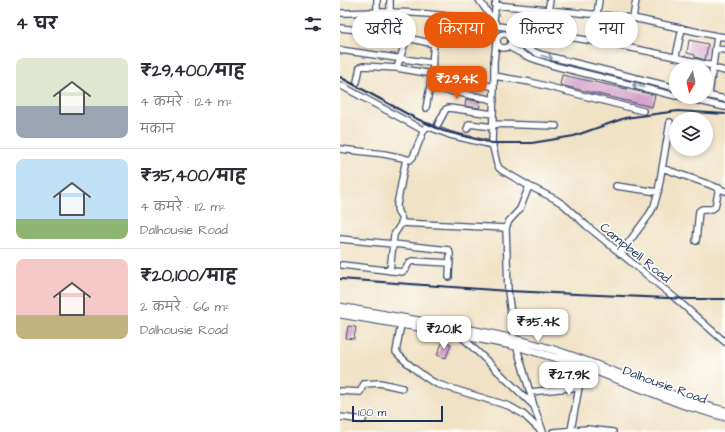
<!DOCTYPE html>
<html lang="hi">
<meta charset="utf-8">
<style>
body{margin:0;font-family:"Architects Daughter","Playpen Sans Deva",sans-serif;background:#f7f7f7;color:#2b2b33;height:100vh;display:flex;flex-direction:column;font-size:15px;white-space:nowrap}
*{box-sizing:border-box;margin:0}
p{font-size:13px;color:#7c7c81}
.icon{flex:none;width:22px;height:22px;fill:none;stroke:currentColor;stroke-width:2;stroke-linecap:round;stroke-linejoin:round}
.map{position:relative;flex:1;overflow:hidden}
.details{display:flex;flex-direction:column;background:#fff;width:340px}
.details>*{flex:none}
.guide{position:absolute;left:12px;top:12px;width:313px;height:36px;display:flex;gap:8px}
.needle{width:26px;rotate:189deg}
.buttons{position:absolute;left:329px;top:60px;display:grid;gap:8px}
.buttons a{display:grid;place-items:center;width:44px;height:44px;border-radius:50%;background:#fff;box-shadow:0 2px 6px #0003;font-size:20px}
.scale{position:absolute;left:12px;bottom:10px;width:91px;box-sizing:border-box;padding-left:4px;border:2px solid #1b2f5e;border-top:0;font-size:11px;line-height:14px;white-space:nowrap;color:#1b2f5e;-webkit-text-stroke:3px #fdfcf7;paint-order:stroke}
.price{position:absolute;translate:-50% -34px;padding:0 9px;border-radius:8px;background:#fff;color:#222;font-size:13px;line-height:26px;filter:drop-shadow(0 1px 2px #0008)}
.price::after{content:'';position:absolute;left:50%;top:24px;width:12px;height:9px;margin-left:-6px;background:inherit;clip-path:polygon(0 0,100% 0,50% 100%)}
.price.on{background:#ea580c;color:#fff}
ul{padding:0;list-style:none}
li{display:flex;align-items:center;gap:12px;height:100px;padding:0 16px}
li+li{border-top:1px solid #e1e1e2}
li span{display:grid;place-items:center;flex:none;width:112px;height:80px;border-radius:8px;color:#555}
li>.icon{margin-inline-start:auto}
span .icon{width:48px;height:48px;fill:#fffc;stroke-width:1}
li b{font-size:17px}
h2{display:flex;justify-content:space-between;align-items:center;height:48px;padding:0 16px;font-size:17px}
.chip{padding:0 14px;border-radius:18px;background:#fff;box-shadow:0 2px 6px #0003;font-size:14px;line-height:36px}
.chip.on{background:#ea580c;color:#fff}
main{display:flex;flex:1;min-height:0}
.map>svg:first-child{display:block}
.building{fill:#d5a3cc}
.lines{fill:none;stroke-linecap:round;stroke-linejoin:round}
.minor-casing{stroke:#3b4a6d;stroke-width:8}
.tertiary-casing{stroke:#3b4a6d;stroke-width:9}
.minor{stroke:#fff;stroke-width:5.5}
.tertiary{stroke:#fff;stroke-width:7}
.rail{stroke:#1b2f5e;stroke-width:2}
.oneway{stroke:#8d97ae}
.labels{text-anchor:middle;stroke-width:3.5;stroke-linejoin:round;paint-order:stroke}
.street-label{font-size:13px;fill:#1b2f5e;stroke:#fdfcf7}
</style>
<main>
<section class="details">
<h2>4 घर<svg class="icon" aria-label="filters" viewBox="0 0 24 24"><path d="M4 7h16M4 17h16"/><circle cx="9" cy="7" r="2"/><circle cx="15" cy="17" r="2"/></svg></h2>
<ul>
<li><span style="background:linear-gradient(#dfe7d0 60%,#9aa5b1 0)"><svg class="icon" aria-label="home" viewBox="0 0 24 24"><path d="M3 11l9-7 9 7M6 9v11h12V9"/></svg></span><div><b>₹29,400/माह</b><p>4 कमरे · 124 m²</p><p>मकान</p></div></li>
<li><span style="background:linear-gradient(#bfe0f5 75%,#8fb573 0)"><svg class="icon" aria-label="home" viewBox="0 0 24 24"><path d="M3 11l9-7 9 7M6 9v11h12V9"/></svg></span><div><b>₹35,400/माह</b><p>4 कमरे · 112 m²</p><p>Dalhousie Road</p></div></li>
<li><span style="background:linear-gradient(#f6c9c9 70%,#c2b280 0)"><svg class="icon" aria-label="home" viewBox="0 0 24 24"><path d="M3 11l9-7 9 7M6 9v11h12V9"/></svg></span><div><b>₹20,100/माह</b><p>2 कमरे · 66 m²</p><p>Dalhousie Road</p></div></li>
</ul>
</section>
<div class="map">
<svg width="385" height="432" viewBox="0 0 385 432">
<rect width="100%" height="100%" fill="#fdfcf7"/>
<filter id="ink" filterUnits="userSpaceOnUse"><feTurbulence type="fractalNoise" baseFrequency=".025" numOctaves="2"/><feDisplacementMap in="SourceGraphic" scale="8" xChannelSelector="R" yChannelSelector="G"/><feConvolveMatrix kernelMatrix="1 2 1 2 8 2 1 2 1" color-interpolation-filters="sRGB"/></filter>
<filter id="wash" filterUnits="userSpaceOnUse"><feTurbulence type="fractalNoise" baseFrequency=".012" numOctaves="4" result="noise"/><feDisplacementMap in="SourceGraphic" scale="16" xChannelSelector="R" yChannelSelector="G"/><feGaussianBlur stdDeviation="0.9" result="paint"/><feColorMatrix in="noise" values="0 0 0 0 0 0 0 0 0 0 0 0 0 0 0 0 0 1.4 0 .05"/><feComposite in="paint" operator="in"/></filter>
<g filter="url(#wash)">
<rect width="100%" height="100%" fill="#f0e2c4"/>
<g id="blocks">
<path class="building" d="M349,40l19,4 -3,16 -10,-3v-2l-8,-2z
M222,75l93,20 -3,12 -92,-22z
M126,99l15,3 -2,6 -14,-2z
M8,326l8,1 -2,12 -8,-1z
M103,341l8,3 -5,14 -9,-3z"/>
</g>
</g>
<g filter="url(#ink)">
<use href="#blocks" fill-opacity="0" stroke="#3b4a6d" stroke-width="1"/>
<g class="lines">
<g class="minor-casing">
<path id="minor" d="M50,0v12
M139,0l17,24
M155,5l138,13 84,18 8,1
M208,11l2,-11
M37,12v-12
M0,13c12,0 25,-1 37,-1 40,-1 79,5 118,10
M257,14l2,-14
M293,18l3,-18
M154,20l2,-20
M158,26c72,11 144,22 215,40
M0,28l46,5 48,11
M157 41a7 7 0 1 1 14 0a7 7 0 1 1-14 0Z
M171,41l28,13 137,34
M156,43l-2,19v25l-2,56 5,21 2,4 4,3 26,15 -9,23 -11,12 -3,7 2,63 6,47 20,68 9,26
M169,47l17,9 25,9 125,31
M375,49l10,1
M0,50l92,13
M336,56l6,-28
M57,68l10,-31
M373,68l12,3
M93,71c-2,-19 3,-38 7,-56
M154,76l36,6 113,29
M17,82l3,-15 3,-1 34,2 35,6
M0,85l81,44 2,3 -1,3 -9,22 -3,3 -4,-1
M90,87l64,13
M366,95l19,4
M369,95l8,-59
M342,97l43,10
M86,108l7,-37 61,16
M98,124l8,-15 3,-1 44,6
M153,124l63,2
M127,129l2,-5 24,3
M83,132l4,-6 23,9 43,10
M0,149l44,5 19,4 3,1 -9,46c0,2 0,5 1,7 1,3 4,5 4,9 -1,5 -6,9 -8,14l-4,36
M322,168l46,16 17,7
M189,186l26,13 9,6 23,21 88,72 50,44
M276,186l42,6 12,-70
M61,223l105,5
M0,239l53,5 56,6 1,4 -1,23
M356,241l3,-30 3,-2h10l3,-2 4,-19
M280,254l29,-39 5,-9 4,-14
M2,265l60,7 3,-2 4,-7 3,-2 38,2
M61,324l-5,28c8,9 30,27 41,32l72,22 14,8 19,18
M120,335l73,70
M0,391l20,1 4,-8 16,-1 22,5
M190,392l49,-5
M0,417l23,3
M231,430l12,-64
M213,432l34,-3 26,3"/>
</g>
<g class="tertiary-casing">
<path id="tertiary" d="M0,307c44,8 88,15 131,23 27,5 54,11 80,19 59,18 114,47 174,62
M0,314l84,14 92,18 67,20 101,39 41,12"/>
</g>
<use href="#minor" class="minor"/>
<use href="#tertiary" class="tertiary"/>
<path class="rail" d="M0,77l73,40 30,14 49,12h40l42,-7 51,-18 53,-7 47,3
M0,279l168,12 182,8h35"/>
</g>
<defs><path id="oneway-shaft" d="M-6 0H5M1.5-3L5.5 0L1.5 3" fill="none" stroke-width="1.6" stroke-linecap="round" stroke-linejoin="round"/></defs>
<g class="oneway">
<use href="#oneway-shaft" transform="translate(207 57) rotate(15)"/>
<use href="#oneway-shaft" transform="translate(298 86) rotate(-166)"/>
</g>
</g>
<g class="labels">
<g class="street-label">
<text transform="translate(296 252) rotate(39)" y="5">Campbell Road</text>
<text transform="translate(325 384) rotate(20)" y="5">Dalhousie Road</text>
</g>
</g>
</svg>
<div class="buttons">
<a><svg class="needle" viewBox="-14 -14 28 28"><path d="M0-13l5 13h-10z" fill="#e53935"/><path d="M0 13l5-13h-10z" fill="#7c7c81"/></svg></a>
<a><svg class="icon" aria-label="layers" viewBox="0 0 24 24"><path d="M12 4l9 5-9 5-9-5zM3 14l9 5 9-5"/></svg></a>
</div>
<div class="scale">100 m</div>
<b class="price on" style="left:117px;top:100px">₹29.4K</b>
<b class="price" style="left:198px;top:343px">₹35.4K</b>
<b class="price" style="left:104px;top:350px">₹20.1K</b>
<b class="price" style="left:229px;top:396px">₹27.9K</b>
<div class="guide">
<a class="chip">खरीदें</a>
<a class="chip on">किराया</a>
<a class="chip">फ़िल्टर</a>
<a class="chip">नया</a>
</div>
</div>
</main>
